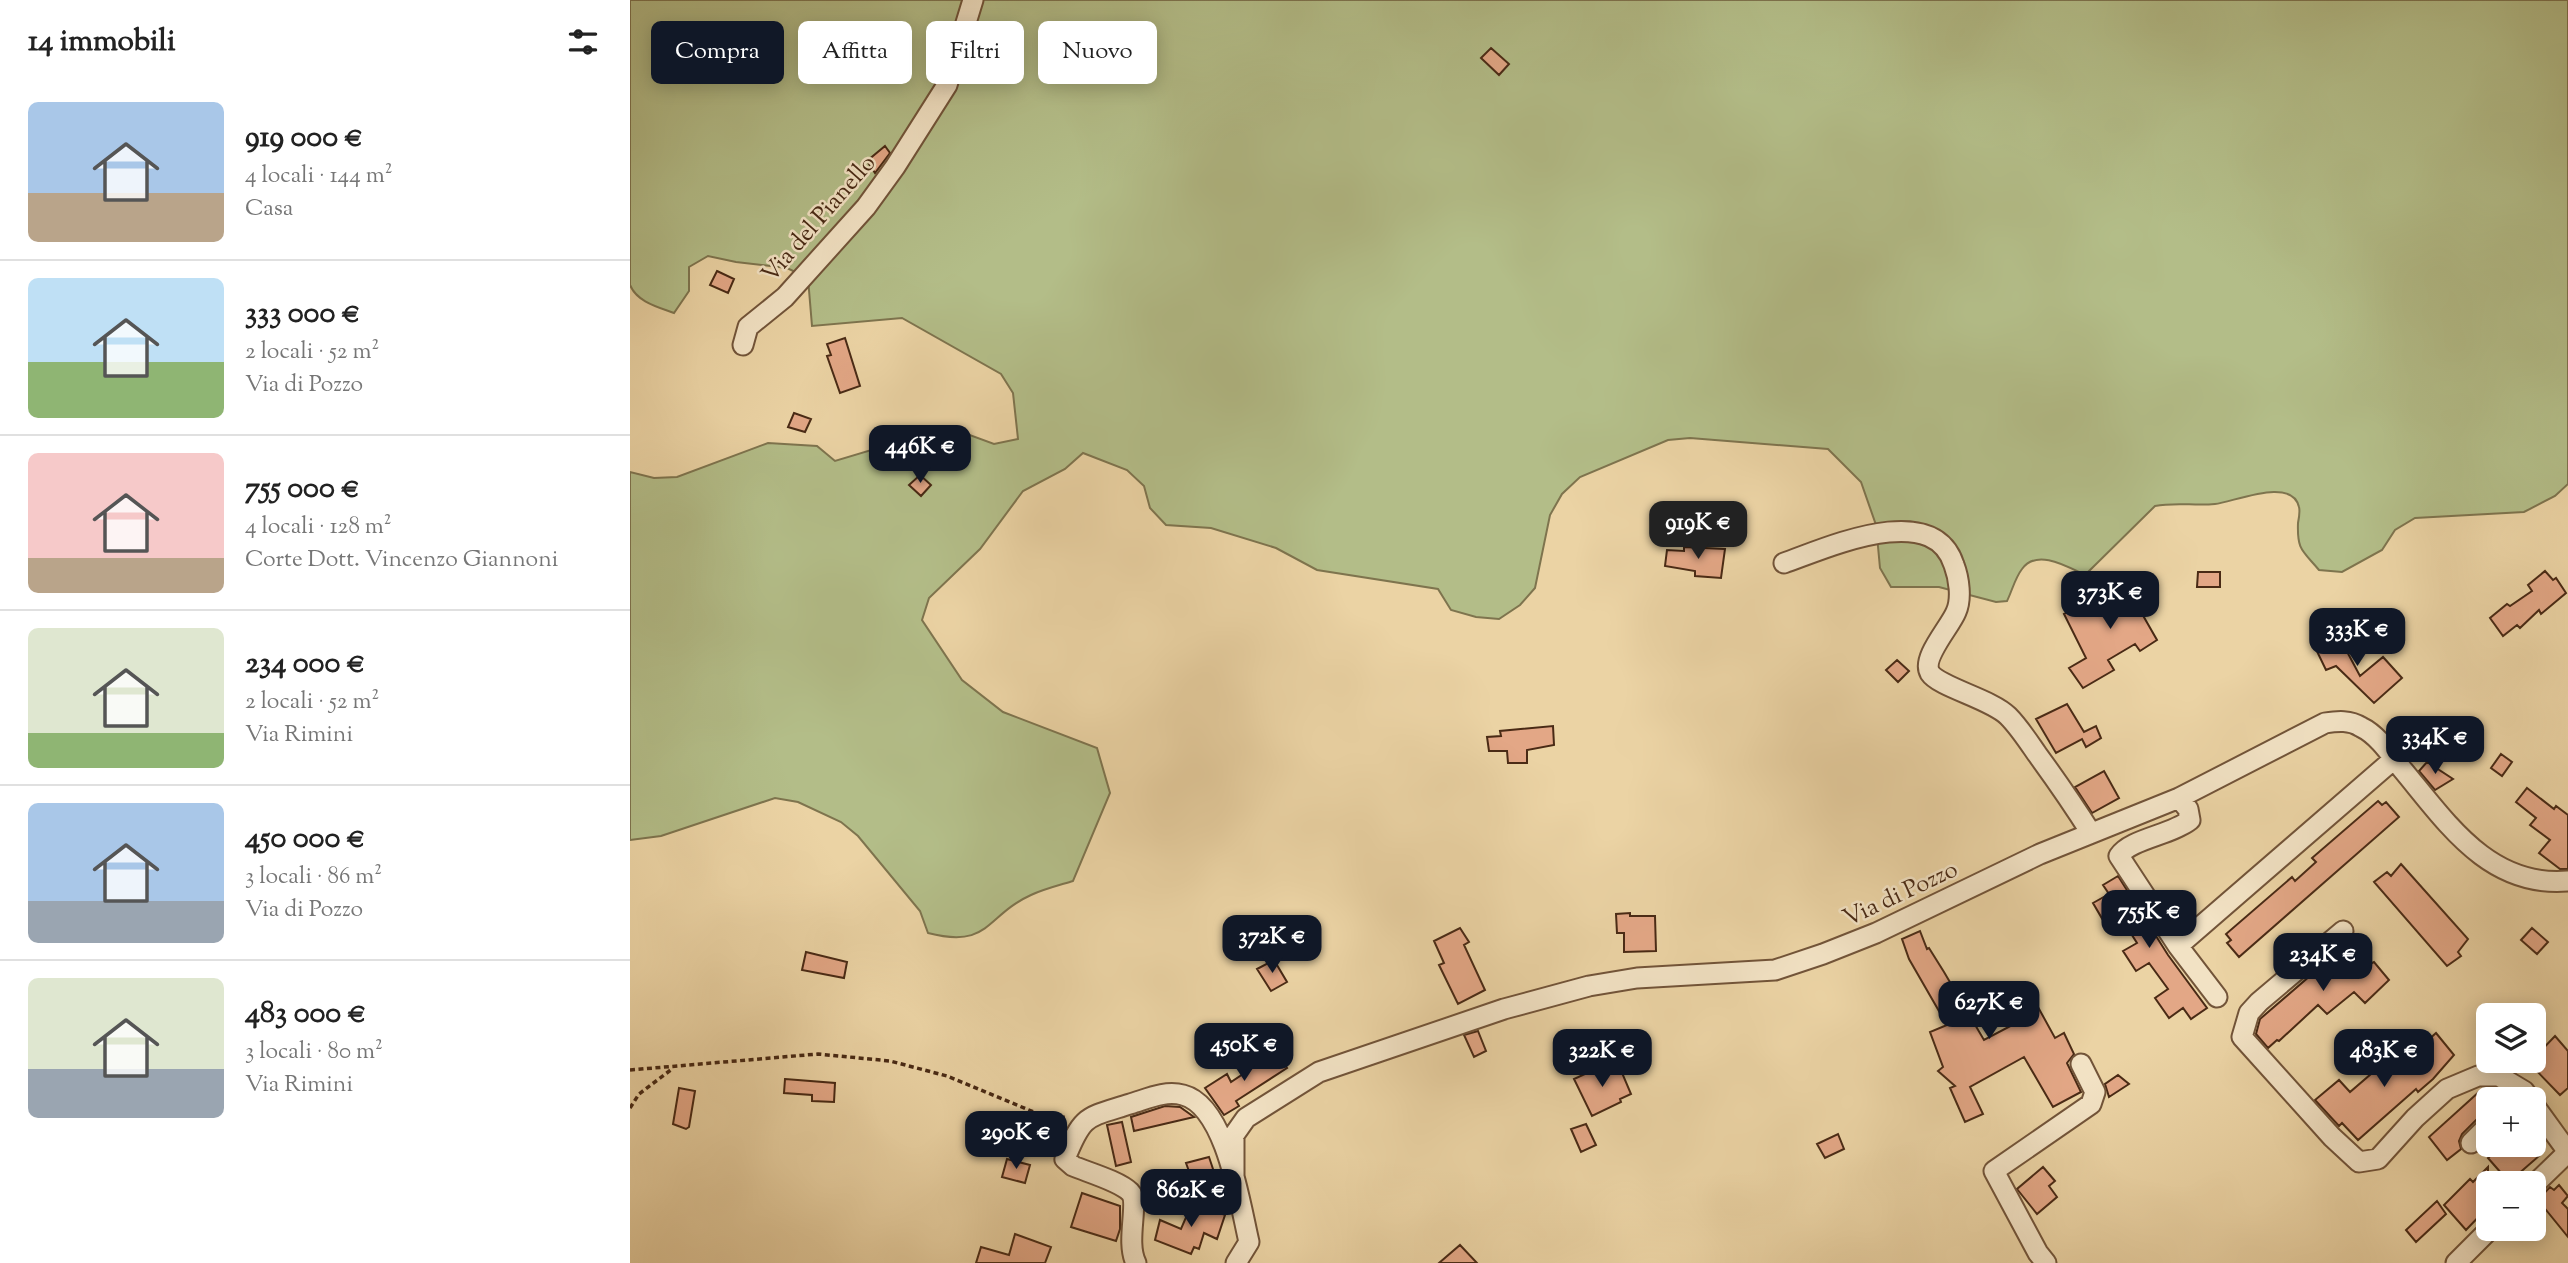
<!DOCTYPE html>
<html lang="it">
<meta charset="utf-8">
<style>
body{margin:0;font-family:"Sorts Mill Goudy",serif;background:#f2f2f2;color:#222;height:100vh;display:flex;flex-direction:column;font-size:26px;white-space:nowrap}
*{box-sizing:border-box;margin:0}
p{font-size:23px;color:#767676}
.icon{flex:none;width:38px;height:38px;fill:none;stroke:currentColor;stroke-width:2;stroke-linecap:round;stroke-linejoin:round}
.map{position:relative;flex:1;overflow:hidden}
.panel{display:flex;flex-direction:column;background:#fff;width:630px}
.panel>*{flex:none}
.top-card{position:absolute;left:21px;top:21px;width:665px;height:63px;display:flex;gap:14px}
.buttons{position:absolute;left:1846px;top:1003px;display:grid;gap:14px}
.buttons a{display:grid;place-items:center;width:70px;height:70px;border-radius:10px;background:#fff;box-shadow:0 4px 18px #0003;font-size:35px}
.price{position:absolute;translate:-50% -60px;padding:0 16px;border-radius:14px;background:#111827;color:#fff;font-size:23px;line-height:46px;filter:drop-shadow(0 2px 4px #0008)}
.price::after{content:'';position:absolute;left:50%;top:42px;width:21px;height:16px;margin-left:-10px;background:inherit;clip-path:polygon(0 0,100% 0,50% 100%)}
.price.selected{background:#222;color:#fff}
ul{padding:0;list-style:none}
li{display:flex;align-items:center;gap:21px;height:175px;padding:0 28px}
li+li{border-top:2px solid #e0e0e0}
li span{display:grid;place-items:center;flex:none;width:196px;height:140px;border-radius:10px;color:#555}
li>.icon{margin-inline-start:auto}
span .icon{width:84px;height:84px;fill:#fffc;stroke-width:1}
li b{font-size:30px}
h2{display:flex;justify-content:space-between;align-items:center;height:84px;padding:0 28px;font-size:30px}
.chip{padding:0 24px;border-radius:10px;background:#fff;box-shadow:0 4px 18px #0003;font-size:24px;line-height:63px}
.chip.selected{background:#111827;color:#fff}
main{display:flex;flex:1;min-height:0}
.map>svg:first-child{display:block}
.green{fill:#b3bd88;stroke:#7e744e;stroke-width:2}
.building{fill:#e3a786;stroke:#492a15;stroke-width:2}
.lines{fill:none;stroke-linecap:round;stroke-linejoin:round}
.minor-casing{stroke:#725439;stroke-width:23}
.path{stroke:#492a15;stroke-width:3.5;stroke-dasharray:5 3.5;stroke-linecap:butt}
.minor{stroke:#f2e2c4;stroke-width:19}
.labels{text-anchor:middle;stroke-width:5;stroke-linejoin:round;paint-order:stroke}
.street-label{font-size:24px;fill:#492a15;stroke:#f2e2c4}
</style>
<main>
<section class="panel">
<h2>14 immobili<svg class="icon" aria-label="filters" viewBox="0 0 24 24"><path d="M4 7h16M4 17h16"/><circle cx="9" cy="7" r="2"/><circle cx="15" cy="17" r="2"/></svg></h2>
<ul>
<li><span style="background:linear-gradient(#a9c7e8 65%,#b9a48a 0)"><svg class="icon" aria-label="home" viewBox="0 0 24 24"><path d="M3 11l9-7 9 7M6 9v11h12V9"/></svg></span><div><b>919 000 €</b><p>4 locali · 144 m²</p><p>Casa</p></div></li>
<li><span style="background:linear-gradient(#bfe0f5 60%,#8fb573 0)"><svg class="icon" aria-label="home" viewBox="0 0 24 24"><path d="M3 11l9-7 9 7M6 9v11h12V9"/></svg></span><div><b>333 000 €</b><p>2 locali · 52 m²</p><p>Via di Pozzo</p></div></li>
<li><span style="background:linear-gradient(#f6c9c9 75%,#b9a48a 0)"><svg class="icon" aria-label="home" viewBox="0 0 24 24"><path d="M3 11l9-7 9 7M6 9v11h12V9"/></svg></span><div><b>755 000 €</b><p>4 locali · 128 m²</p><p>Corte Dott. Vincenzo Giannoni</p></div></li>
<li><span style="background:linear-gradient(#dfe7d0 75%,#8fb573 0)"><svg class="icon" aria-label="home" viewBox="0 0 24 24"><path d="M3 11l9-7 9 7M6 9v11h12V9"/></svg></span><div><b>234 000 €</b><p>2 locali · 52 m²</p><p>Via Rimini</p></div></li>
<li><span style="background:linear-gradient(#a9c7e8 70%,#9aa5b1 0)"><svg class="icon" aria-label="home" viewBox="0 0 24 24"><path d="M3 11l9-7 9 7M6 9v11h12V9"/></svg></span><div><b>450 000 €</b><p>3 locali · 86 m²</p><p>Via di Pozzo</p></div></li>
<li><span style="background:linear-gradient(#dfe7d0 65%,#9aa5b1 0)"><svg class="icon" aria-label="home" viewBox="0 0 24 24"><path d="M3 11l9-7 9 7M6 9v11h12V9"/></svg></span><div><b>483 000 €</b><p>3 locali · 80 m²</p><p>Via Rimini</p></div></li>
</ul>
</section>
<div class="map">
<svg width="1938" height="1263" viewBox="0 0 1938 1263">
<rect width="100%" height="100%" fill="#ebd3a4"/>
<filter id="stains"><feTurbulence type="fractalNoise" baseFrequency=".00286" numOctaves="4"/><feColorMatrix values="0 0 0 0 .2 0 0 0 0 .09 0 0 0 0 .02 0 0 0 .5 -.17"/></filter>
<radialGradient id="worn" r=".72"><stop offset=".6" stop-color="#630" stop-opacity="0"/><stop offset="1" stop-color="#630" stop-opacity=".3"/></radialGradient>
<path class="green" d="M0,0h1938v484l-13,12 -31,16 -109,6 -20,12 -13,20 -40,22 -23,-2c-17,-20 -22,-20 -21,-47 1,-5 2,-12 1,-16 -7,-31 -65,-5 -84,-3 -20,2 -40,-2 -60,2l-70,69c-17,-8 -48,-27 -63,-6 -7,9 -10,22 -15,32l-11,1 -57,-15h-48l-11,-19 -4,-43 -15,-43 -33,-33 -138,-11 -22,2 -88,37 -18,17 -12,21 -15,73 -15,17 -21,14 -23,-2 -25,-7 -13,-21 -121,-19 -41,-22 -65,-20 -45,-3 -16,-17 -6,-22 -17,-16 -44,-17 -18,16 -42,22 -43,58 -51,49 -7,22 40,60 41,32 94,36 13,45 -37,88c-13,4 -29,8 -42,14 -46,21 -41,54 -103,38l-8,-22 -62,-75 -17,-14 -43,-20 -23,-4 -114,38 -31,4v-368l24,6 23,-1 91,-34 49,3 18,15 113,-34 46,17 24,-5 -5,-46 -12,-19 -99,-56 -90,8 -4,-48 -21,-10 -51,-6 -28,-6 -19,11v24l-15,22c-16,-6 -37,-11 -44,-28z"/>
<path class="building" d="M861,48l18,16 -10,11 -18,-17z
M255,146l5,7 -15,20 -8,-12z
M87,271l17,8 -6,14 -18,-8z
M215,338l15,48 -20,7 -13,-37 4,-1 -4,-11z
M164,413l17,6 -6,13 -17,-5z
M290,475l11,10 -10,11 -12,-11z
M1054,547l41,2 -4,29 -26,-2v-5l-30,-5 2,-16 17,1z
M1915,571l8,9 3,-2 10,15 -25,21 -2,-4 -19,18 -3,-3 -14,11 -13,-18 17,-14 3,2 22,-15 -4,-6z
M1568,572h22v15h-23z
M1493,580l4,7 30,3v15h-20l20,35 -17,11 -5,-7 -27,16 6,10 -31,18 -14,-20 17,-10 -22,-44 16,-8 40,-9z
M1706,631l24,45 23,-19 19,21 -28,25 -38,-37 -10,4 -14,-29z
M1267,660l12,11 -11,11 -12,-12z
M1437,704l17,28 12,-6 5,12 -15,9 -4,-8 -26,14 -20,-34z
M923,726l1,19 -27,5v13h-19l-1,-12h-18l-2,-14 14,-1 -1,-5z
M1871,754l11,8 -10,14 -11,-8z
M1797,762l26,17 -18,11 -16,-19z
M1474,771l15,27 -27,15 -17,-26z
M1897,788l27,21 2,-3 12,9v54h-8l-21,-16 11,-13 -20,-15 6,-7 -20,-16z
M1748,801l4,4 4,-3 13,15 -160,140 -12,-14 4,-3 -5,-6 66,-57 3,4 21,-19 -4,-4z
M1771,864l67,75 -10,13 3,4 -14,10 -73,-84 13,-10 4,4z
M1488,876l50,79 39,53 -16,11 -8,-11 -14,10 -14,-20 13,-9 -19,-26 -13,8 -13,-20 14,-8 -16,-25 -14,9 -14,-24 16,-9 -6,-9z
M1000,913v3h25l1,35 -32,1v-19h-7l-1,-19z
M830,928l9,14 -5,3 21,45 -27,14 -19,-39 5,-2 -10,-22z
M1902,928l16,14 -11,12 -16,-14z
M1290,931l7,18 2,-1 15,24 40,68 36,-19 -2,-4 20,-10 17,31 9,-5 10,21 -7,9 14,29 -28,15 -29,-50 -54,30 13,27 -18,8 -15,-34 5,-2 -17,-15 5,-4 -13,-35 17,-7 -38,-66 -7,-20z
M1717,944l16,17 3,-1 4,4 4,-2 15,18 -24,23 -11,-11 -27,22 -9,-9 -39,36 -2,-1 -9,8 -12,-14 4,-15z
M176,952l41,10 -3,16 -42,-8z
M644,960l13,22 -16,9 -14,-22z
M848,1031l8,20 -12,6 -10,-22z
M1806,1033l18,22 -21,24 -15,13 -2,-3 -58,51 -16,-17 -3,3 -24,-26 24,-20 11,12 28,-24 8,10z
M1925,1036l13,15v37l-8,7 -31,-32 5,-3v-2z
M646,1052l11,16 -51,33 3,5 -15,9 -19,-27 22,-14 4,8z
M970,1067l4,8 16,-7 11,26 -11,5 1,3 -29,14 -18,-37z
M1488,1075l11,9 -20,13 -4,-13z
M155,1079l50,4 -1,19 -22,-1v-6l-28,-2z
M49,1088l16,3 -6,36 -3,2 -13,-5z
M1850,1091l8,10v13l-9,3 -17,17 -3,7 2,8 -14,11 -18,-23z
M535,1106l15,1 14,10 -60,14 -3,-14z
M492,1122l9,40 -15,4 -9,-41z
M956,1124l10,21 -15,7 -10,-23z
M1208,1134l6,15 -19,9 -8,-14z
M1874,1144h24l11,12 -30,26 -21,-24z
M579,1157l7,21 -22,7 -8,-22z
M377,1159l23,6 -5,18 -23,-6z
M1413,1167l12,14 -6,5 8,11 -20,17 -20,-25z
M1858,1167v40l-22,23 -22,-25 26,-26 3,3z
M1929,1185l9,11 -6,7 6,6v28l-30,-37 12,-13 4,3z
M452,1193l38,13v23l-4,12 -45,-14z
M563,1201l32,14 -8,24 -13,-6 -5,16 -5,-2 -3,7 -36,-14 5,-20 21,9z
M1807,1201l9,13 -30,28 -10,-12z
M385,1234l36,13 -6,16h-69l5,-16 28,8z
M830,1245l17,18h-38z"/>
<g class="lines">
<g class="minor-casing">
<path id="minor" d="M113,345l5,-18 37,-30 81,-90 29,-40 52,-82 26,-85
M1154,563c43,-15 149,-64 170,2 5,13 8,34 2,47 -6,15 -35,46 -26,61 9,14 61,26 78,43 11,11 20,25 29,38 19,26 37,52 54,79
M1549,798l9,11 2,11c-19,15 -60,19 -71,36l59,90 39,51
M1713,931l-84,71 -10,11 -7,24 90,100 27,25 19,-3 37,-41 32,-29 31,-13h21l25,15 6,8
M1548,946l216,-187
M1904,1105l34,47
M1841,1143l17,-17
M604,1175v-40l12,-17 73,-46 185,-63 85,-23 48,-8 138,-8 48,-16 53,-21 164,-79 139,-56 146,-75c13,-2 25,-3 36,4 17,8 30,28 41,42 45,54 87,119 166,112
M1904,1185l34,-33
M506,1263c-11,-22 4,-61 -6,-71 -11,-11 -43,-20 -57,-26l-8,-7c18,-45 21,-41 65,-55 17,-5 35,-14 53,-9 43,11 57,109 66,147l-13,21
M1416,1263l-8,-10 -44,-82 97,-67 4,-12 -14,-28
M1826,1263l35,-35"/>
</g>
<path class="path" d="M0,1070l188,-16 72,7 57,15 106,44 12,-3
M0,1108l9,-14 33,-25"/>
<use href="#minor" class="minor"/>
</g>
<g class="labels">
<g class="street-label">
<text transform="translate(188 218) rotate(-49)" y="8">Via del Pianello</text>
<text transform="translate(1270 893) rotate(-25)" y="8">Via di Pozzo</text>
</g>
</g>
<rect width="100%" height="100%" filter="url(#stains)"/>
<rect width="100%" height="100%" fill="url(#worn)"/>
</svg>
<div class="buttons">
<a><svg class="icon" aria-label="layers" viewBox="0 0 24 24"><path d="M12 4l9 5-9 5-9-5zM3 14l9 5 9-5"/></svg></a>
<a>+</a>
<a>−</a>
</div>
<b class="price" style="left:290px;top:485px">446K €</b>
<b class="price selected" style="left:1068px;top:561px">919K €</b>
<b class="price" style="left:1480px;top:631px">373K €</b>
<b class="price" style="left:1727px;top:668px">333K €</b>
<b class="price" style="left:1805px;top:776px">334K €</b>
<b class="price" style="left:1519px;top:950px">755K €</b>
<b class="price" style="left:642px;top:975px">372K €</b>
<b class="price" style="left:1693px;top:993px">234K €</b>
<b class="price" style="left:1359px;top:1041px">627K €</b>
<b class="price" style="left:614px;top:1083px">450K €</b>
<b class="price" style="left:972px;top:1089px">322K €</b>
<b class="price" style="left:1754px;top:1089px">483K €</b>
<b class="price" style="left:386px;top:1171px">290K €</b>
<b class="price" style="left:561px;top:1229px">862K €</b>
<div class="top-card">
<a class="chip selected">Compra</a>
<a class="chip">Affitta</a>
<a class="chip">Filtri</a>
<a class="chip">Nuovo</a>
</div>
</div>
</main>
